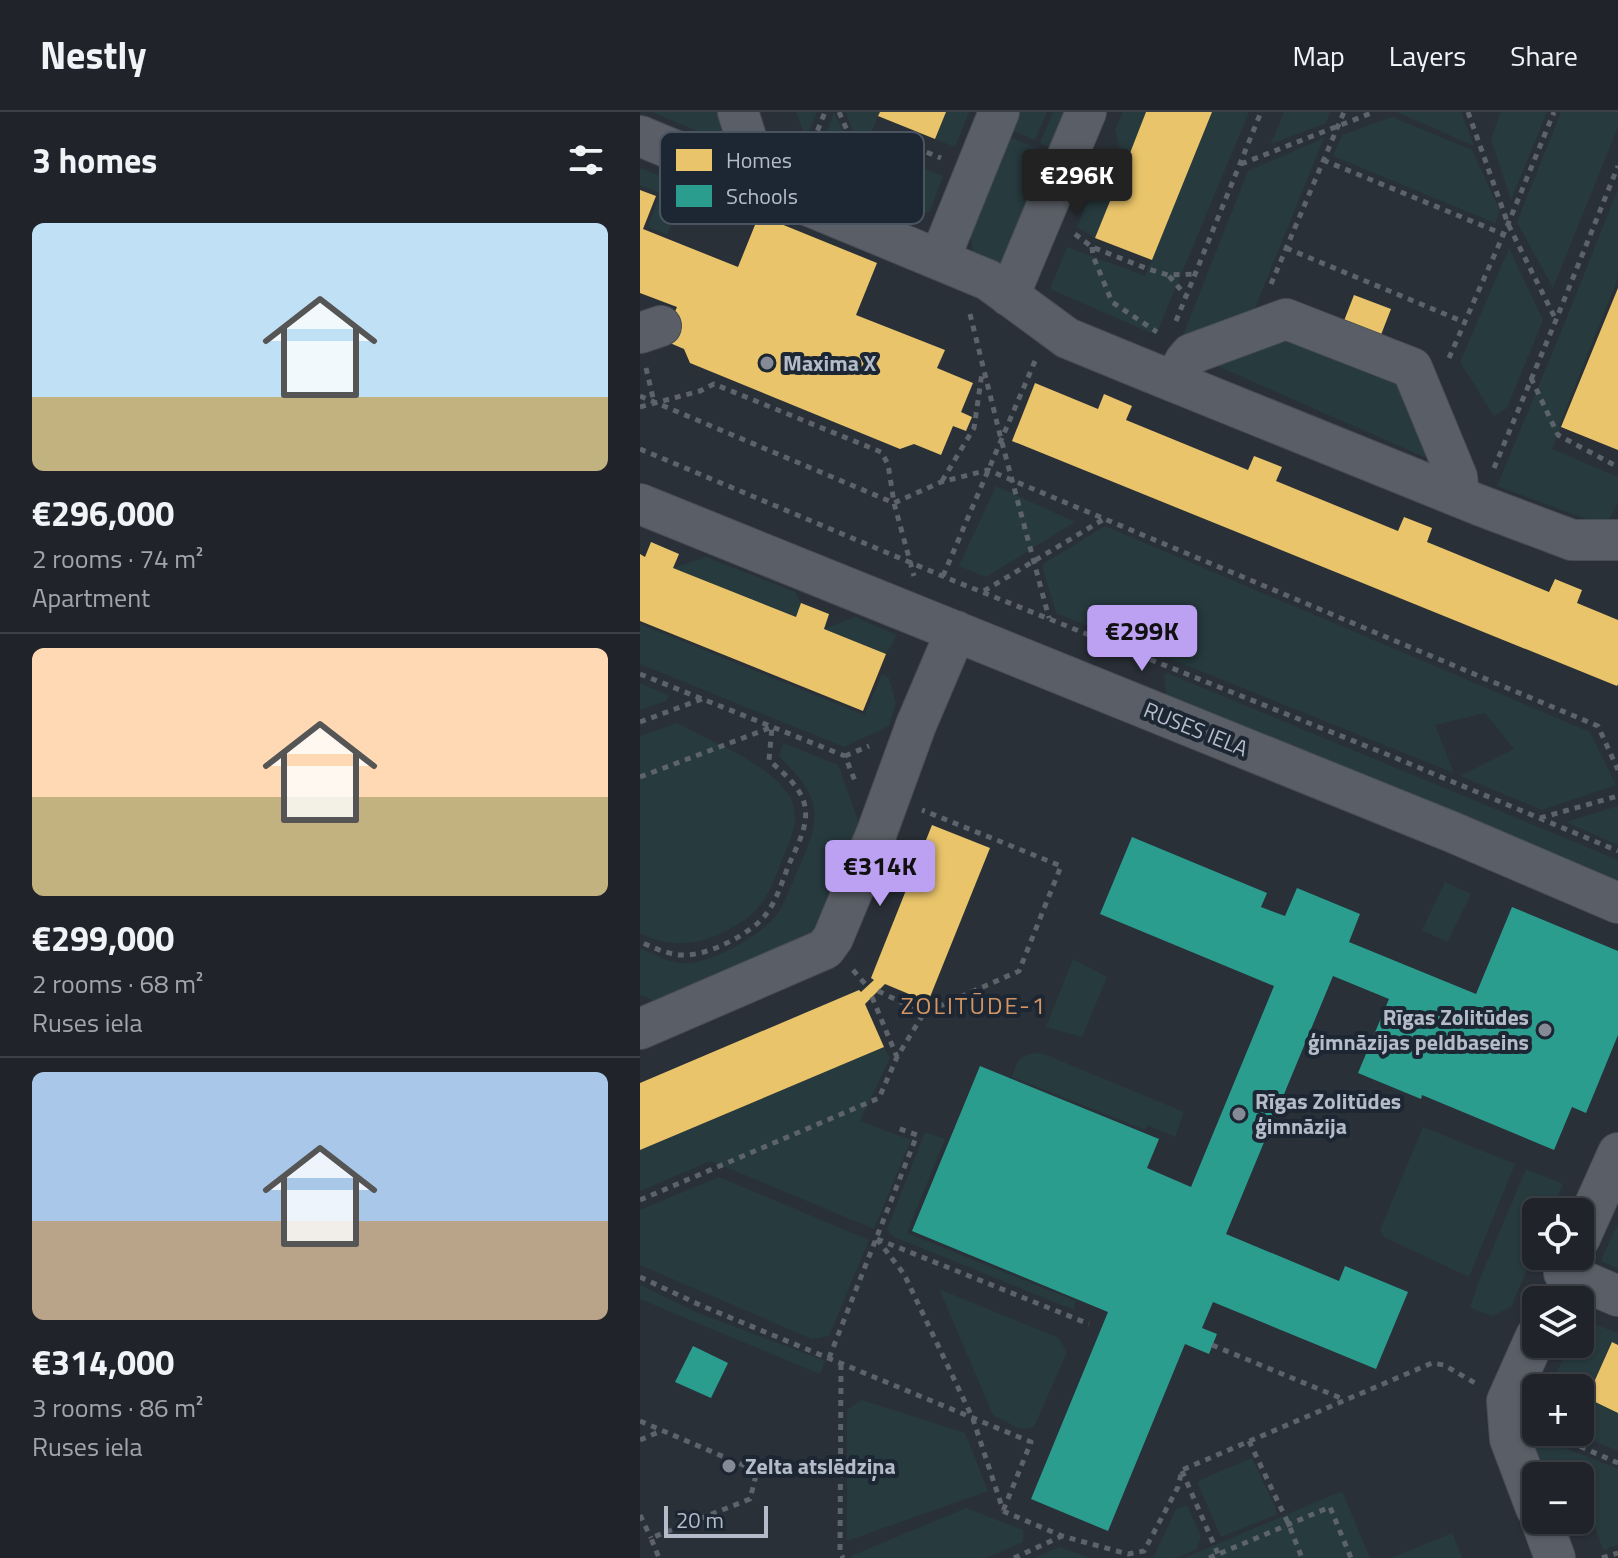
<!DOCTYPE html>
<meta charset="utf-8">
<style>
body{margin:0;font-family:"Titillium Web",sans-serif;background:#2d3036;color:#f1f3f6;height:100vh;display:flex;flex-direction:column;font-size:30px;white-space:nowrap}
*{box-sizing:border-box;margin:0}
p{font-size:26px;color:#a2a4a8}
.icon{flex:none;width:44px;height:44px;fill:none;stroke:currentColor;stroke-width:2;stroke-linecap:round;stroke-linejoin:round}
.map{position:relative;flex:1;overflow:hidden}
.side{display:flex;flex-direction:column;background:#20242a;width:640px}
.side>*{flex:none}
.controls{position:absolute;left:882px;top:1086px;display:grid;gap:16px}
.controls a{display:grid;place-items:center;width:72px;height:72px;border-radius:12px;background:#20242a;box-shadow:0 2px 6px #0004,0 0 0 2px #3d4147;font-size:40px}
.scale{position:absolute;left:24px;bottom:20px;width:104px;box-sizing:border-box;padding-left:8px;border:4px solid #b4bcc9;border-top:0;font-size:22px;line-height:28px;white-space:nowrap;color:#b4bcc9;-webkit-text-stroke:6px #1d2633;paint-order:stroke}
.price{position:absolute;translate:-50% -68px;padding:0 18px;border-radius:8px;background:#bca0f2;color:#111;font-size:26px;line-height:52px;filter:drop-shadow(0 2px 4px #0008)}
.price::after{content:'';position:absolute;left:50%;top:48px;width:24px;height:18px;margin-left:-12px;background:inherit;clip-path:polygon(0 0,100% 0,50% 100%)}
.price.selected{background:#222;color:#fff}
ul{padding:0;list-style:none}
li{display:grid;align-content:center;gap:16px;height:424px;padding:0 32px}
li+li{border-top:2px solid #3d4147}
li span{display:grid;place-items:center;height:248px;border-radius:12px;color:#555}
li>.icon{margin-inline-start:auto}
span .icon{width:144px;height:144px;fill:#fffc;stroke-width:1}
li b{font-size:34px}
h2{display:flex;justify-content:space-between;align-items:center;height:96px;padding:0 32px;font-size:34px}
header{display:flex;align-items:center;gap:48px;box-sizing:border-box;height:112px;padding:0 40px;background:#20242a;border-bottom:2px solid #3d4147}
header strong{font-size:38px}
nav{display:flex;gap:44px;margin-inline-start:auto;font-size:28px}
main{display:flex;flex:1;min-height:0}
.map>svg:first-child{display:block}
.green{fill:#273a3e}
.homes{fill:#e9c46a}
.schools{fill:#2a9d8f}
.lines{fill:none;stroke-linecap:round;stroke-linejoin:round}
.minor-casing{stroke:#484c53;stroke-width:42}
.path{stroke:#5d636a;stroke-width:5;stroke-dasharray:6 6;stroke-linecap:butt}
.minor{stroke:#5a5e66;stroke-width:40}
.poi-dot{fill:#848b96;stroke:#1d2633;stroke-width:3}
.labels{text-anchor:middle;stroke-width:8;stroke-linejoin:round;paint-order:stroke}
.poi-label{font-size:22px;font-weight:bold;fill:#b4bcc9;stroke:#1d2633;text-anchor:start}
.street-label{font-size:22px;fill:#b4bcc9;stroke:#1d2633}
.neighbourhood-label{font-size:24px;letter-spacing:2px;fill:#d59563;stroke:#1d2633}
.key{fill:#1d2633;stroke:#4a5360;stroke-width:2}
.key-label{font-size:22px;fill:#b4bcc9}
</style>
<header>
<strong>Nestly</strong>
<nav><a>Map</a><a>Layers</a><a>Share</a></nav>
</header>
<main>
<section class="side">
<h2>3 homes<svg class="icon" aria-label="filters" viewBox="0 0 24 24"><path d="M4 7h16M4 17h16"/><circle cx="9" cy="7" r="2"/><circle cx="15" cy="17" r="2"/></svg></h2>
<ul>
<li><span style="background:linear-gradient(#bfe0f5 70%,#c2b280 0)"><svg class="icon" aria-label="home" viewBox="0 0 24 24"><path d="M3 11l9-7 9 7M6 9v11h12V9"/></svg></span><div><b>€296,000</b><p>2 rooms · 74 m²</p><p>Apartment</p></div></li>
<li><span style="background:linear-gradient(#ffd9b3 60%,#c2b280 0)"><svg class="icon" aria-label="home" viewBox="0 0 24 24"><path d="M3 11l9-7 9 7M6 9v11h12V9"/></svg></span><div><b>€299,000</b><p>2 rooms · 68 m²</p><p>Ruses iela</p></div></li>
<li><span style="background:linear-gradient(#a9c7e8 60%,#b9a48a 0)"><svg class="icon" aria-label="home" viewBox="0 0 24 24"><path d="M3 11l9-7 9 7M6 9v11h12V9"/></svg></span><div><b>€314,000</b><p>3 rooms · 86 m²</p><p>Ruses iela</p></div></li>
</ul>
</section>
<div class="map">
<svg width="978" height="1446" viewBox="0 0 978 1446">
<rect width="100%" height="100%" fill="#2a3038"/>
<path class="green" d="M12,0h77l12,37z
M156,0h21l-11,26z
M206,0h34l-12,28h-12z
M306,0h23l-14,35 -20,-8z
M377,0h30l-12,28 -25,-10z
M413,0h25l-17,39 -21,-8z
M483,0h23l-16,41 -10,-4 -5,-19z
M572,0h37l-93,223 -106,-46 17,-42 78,29z
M644,0h46l-4,11 -55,21z
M757,0h64l13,34z
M861,0h46l-36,88 -20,-61z
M921,0h57v15l-65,161 -36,-66z
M194,1l49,98 -75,-32z
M752,5l80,33 28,61 -5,12 -162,-67 9,-21z
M367,24l52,21 -55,105 -11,1 -19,-10 -5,-23z
M684,26l-74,182 -69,20 67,-169z
M231,34l72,30 -13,35 -15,8 -14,-5 -10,-8 -33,-58z
M0,56l47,18 -20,49 -19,-8 12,-34 -20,-8z
M471,58l10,4 -26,64 -18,-11 23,-56z
M978,77v89l-59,148 2,1 -9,22 66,28v26l-13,23 -108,-40 66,-159z
M869,136l34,72 -36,88 -13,8 -34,-54z
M642,220l113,43 36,85 -225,-99z
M356,374l79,36 -89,55 -27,-11z
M465,414l485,206 26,53 -74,25 -82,-34 54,-27 -29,-36 -50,12 19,48 -398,-160 -14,-48z
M66,445l89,35 6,11 -5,14 -123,-49z
M215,505l42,18 -11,19 -62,-25z
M0,512l224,91 18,-41 7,4 7,25 -7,23 -45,21 -204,-83z
M527,561l451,187v28l-451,-190 -3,-23z
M0,571l29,13 -3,5 -26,9z
M37,611c31,17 88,39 109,68 17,22 6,46 -4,69 -6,15 -11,31 -21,44 -6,9 -14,14 -23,20 -33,20 -62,27 -98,9v-197z
M143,631l55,22 24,66 -43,102 -161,69 -18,-7v-47c13,6 26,13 40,15 27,4 87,-30 100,-53 8,-14 13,-31 20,-45 9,-21 19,-42 12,-65 -6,-18 -21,-31 -33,-44z
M978,694v39l-52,-23z
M805,770l26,12 -24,48 -25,-12z
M433,847l34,18 -25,60 -36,-10z
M244,935l6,11 -30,63 51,19 -37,89 -163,-68 -71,30v-41z
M393,941l11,1 140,58 -9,25 -28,-12 -2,5 -133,-53c5,-14 5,-20 21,-24z
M783,1015l92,37 -46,113 -85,-40 -4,-7z
M285,1020l20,7 -38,94 169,68 -2,9 -180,-73 -7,-7z
M886,1057l37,15 -12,28h-15v36l-25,59 -19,9 -22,-8 9,-27z
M79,1065l150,63 -40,96 -17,3 -172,-74v-55z
M978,1111v46l-17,-8z
M0,1173l56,27 129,49 -5,13 -180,-75z
M299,1177l120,49 8,14 -33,75 -14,2 -27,-14z
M941,1207l37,14v12l-6,-2 -25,55 31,15v38l-46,-19h8v-44h-31l21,-44h10z
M222,1288l103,33 23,58 -141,50v-131z
M890,1322l88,35v76l-15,5 -23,-65v-9h-3l-2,-5 -33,5z
M612,1346l24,51v6l-55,22 -23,-53 2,-4z
M702,1379l28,67h-186z
M547,1393l14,31 -4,13 -20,9h-27l4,-2 22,-47z
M326,1396l57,22v12l-37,16h-134l-1,-2z
M812,1421l10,25h-71z
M419,1435l32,11h-57z"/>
<path class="homes" d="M240,0h66l-11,27 -57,-23z
M506,0h66l-60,148 -57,-22 26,-64 -10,-4 9,-21 10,4z
M0,78l16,6 -13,33 95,38 21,-52 118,48 -21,52 89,35 -8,18 36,15 -12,29 11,5 -6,14 -13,-5 -12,29 -27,-11 -14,5 -210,-86 -6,-14 -21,-9 14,-33 -37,-14z
M978,176v162l-57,-23z
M714,183l37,14 -12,31 -37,-14z
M395,271l63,26 6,-15 28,12 -6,14 122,50 6,-14 28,11 -6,14 122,50 6,-14 28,11 -5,14 122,50 6,-13 27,11 -5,13 41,17v64l-1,2 -605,-245z
M11,430l28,12 -6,14 123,49 5,-14 28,11 -5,15 62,25 -23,57 -223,-90v-67l5,3z
M292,713l58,23 -62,154 -43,-18 -20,20 19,43 -244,103v-67l219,-93 2,2 13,-12 -3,-2z
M972,1230l6,3v68l-31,-15z"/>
<path class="schools" d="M492,725l135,56 -6,14 24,9 12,-28 63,26 -11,28 127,52 36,-87 106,44v84l-32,78 -14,-6 -18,43 -132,-55 -1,4 -63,-26 31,-74 -56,-23 -107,258 113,47 6,-15 63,26 -32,77 -163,-67 -11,26 15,6 -8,20 -24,-10 -77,187 -77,-32 77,-187 -196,-81 68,-165 179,73 -12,29 44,19 83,-201 -174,-72z
M53,1234l35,17 -17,35 -36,-16z"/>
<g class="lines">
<g class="minor-casing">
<path id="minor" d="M98,0l13,41 4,30
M0,24l348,144 79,58 83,34 329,133 93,35h46
M300,146l59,-146
M369,184l77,-184
M0,221l21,-7
M534,270l11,-21 6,-7 95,-35 126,49 45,109 2,20
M0,392l812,328 166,71
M0,917l185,-80 8,-11 44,-106 39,-107 40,-94
M940,1126l38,-85
M924,1161l54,23
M896,1224l-29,65 3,38 26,69
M901,1408l14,38"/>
</g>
<path class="path" d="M199,0l15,34 25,47
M828,0l40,112 48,96
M170,36l57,-3 27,-6 47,19
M683,48l180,74
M164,52l21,-52
M601,52l133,-52
M435,122l17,13 56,22 20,6 28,-1
M452,135l1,9 19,46 45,30
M646,136l178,74
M529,164l18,21
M631,172l73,-172
M330,202l31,125 48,179
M536,209l85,-209
M809,246l59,-134 46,-112
M6,256l8,34
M891,266l27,57 60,32
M0,284l254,107 47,-21 47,-12 610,256 20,44
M0,295l60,-16 14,-7 167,68 7,12 6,39 20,73
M0,337l312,131 439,176 227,95
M854,356l62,-148 62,-154
M302,369l32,-53 8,-55
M303,464l92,-215
M344,479l120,-72
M0,562l205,82 10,25
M0,610l62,-23
M205,644l24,-10
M0,665l132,-50 -3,33c12,11 26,22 33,37 10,22 -3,45 -12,65 -7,16 -12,36 -23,51 -14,20 -60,44 -86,42 -15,-1 -28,-8 -41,-13
M900,706l78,-22
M213,858l14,16
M238,879l46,22
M232,885l25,60
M0,1088l239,-102 18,-41 27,-44 95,-42 42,-105 -139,-56
M237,1127l27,35 69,145 30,91
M237,1127l212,85
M0,1165l60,28 331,137 -28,69
M572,1233l131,54
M189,1246l88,-223 -20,-7
M201,1252l-1,188 3,6
M0,1309l117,50 -7,28 -99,39 8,20
M907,1320l71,31
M0,1328l21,-9
M609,1329l40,84 13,33
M542,1359l36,83
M363,1399l59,25 66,18 16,-3 34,-64 4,-17 250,-107 12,2 31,18
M0,1403l11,23
M374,1446l48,-22
M569,1446l121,-51 21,51
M962,1446l16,-5"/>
<use href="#minor" class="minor"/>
</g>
<g class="poi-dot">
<circle cx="127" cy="251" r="8"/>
<circle cx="905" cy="918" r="8"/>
<circle cx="599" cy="1002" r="8"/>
<circle cx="89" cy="1354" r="8"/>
</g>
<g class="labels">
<g class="poi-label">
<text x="143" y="259">Maxima X</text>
<text x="889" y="913" text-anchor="end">Rīgas Zolitūdes<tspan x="889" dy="25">ģimnāzijas peldbaseins</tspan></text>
<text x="615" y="997">Rīgas Zolitūdes<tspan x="615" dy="25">ģimnāzija</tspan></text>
<text x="105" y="1362">Zelta atslēdziņa</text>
</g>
<g class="street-label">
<text transform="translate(556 617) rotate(22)" y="8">RUSES IELA</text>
</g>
<g class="neighbourhood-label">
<text x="334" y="902">ZOLITŪDE-1</text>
</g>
</g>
<rect x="20" y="20" width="264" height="92" rx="12" class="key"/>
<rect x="36" y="37" width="36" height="22" fill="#e9c46a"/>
<rect x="36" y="73" width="36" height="22" fill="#2a9d8f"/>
<g class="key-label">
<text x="86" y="56">Homes</text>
<text x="86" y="92">Schools</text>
</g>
</svg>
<div class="controls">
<a><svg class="icon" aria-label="locate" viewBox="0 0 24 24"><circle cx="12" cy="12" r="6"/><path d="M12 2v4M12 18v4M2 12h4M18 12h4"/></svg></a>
<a><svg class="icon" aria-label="layers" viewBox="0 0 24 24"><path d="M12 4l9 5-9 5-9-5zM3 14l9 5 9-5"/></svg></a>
<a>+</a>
<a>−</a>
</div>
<div class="scale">20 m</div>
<b class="price selected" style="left:437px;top:105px">€296K</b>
<b class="price" style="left:502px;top:561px">€299K</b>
<b class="price" style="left:240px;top:796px">€314K</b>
</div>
</main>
